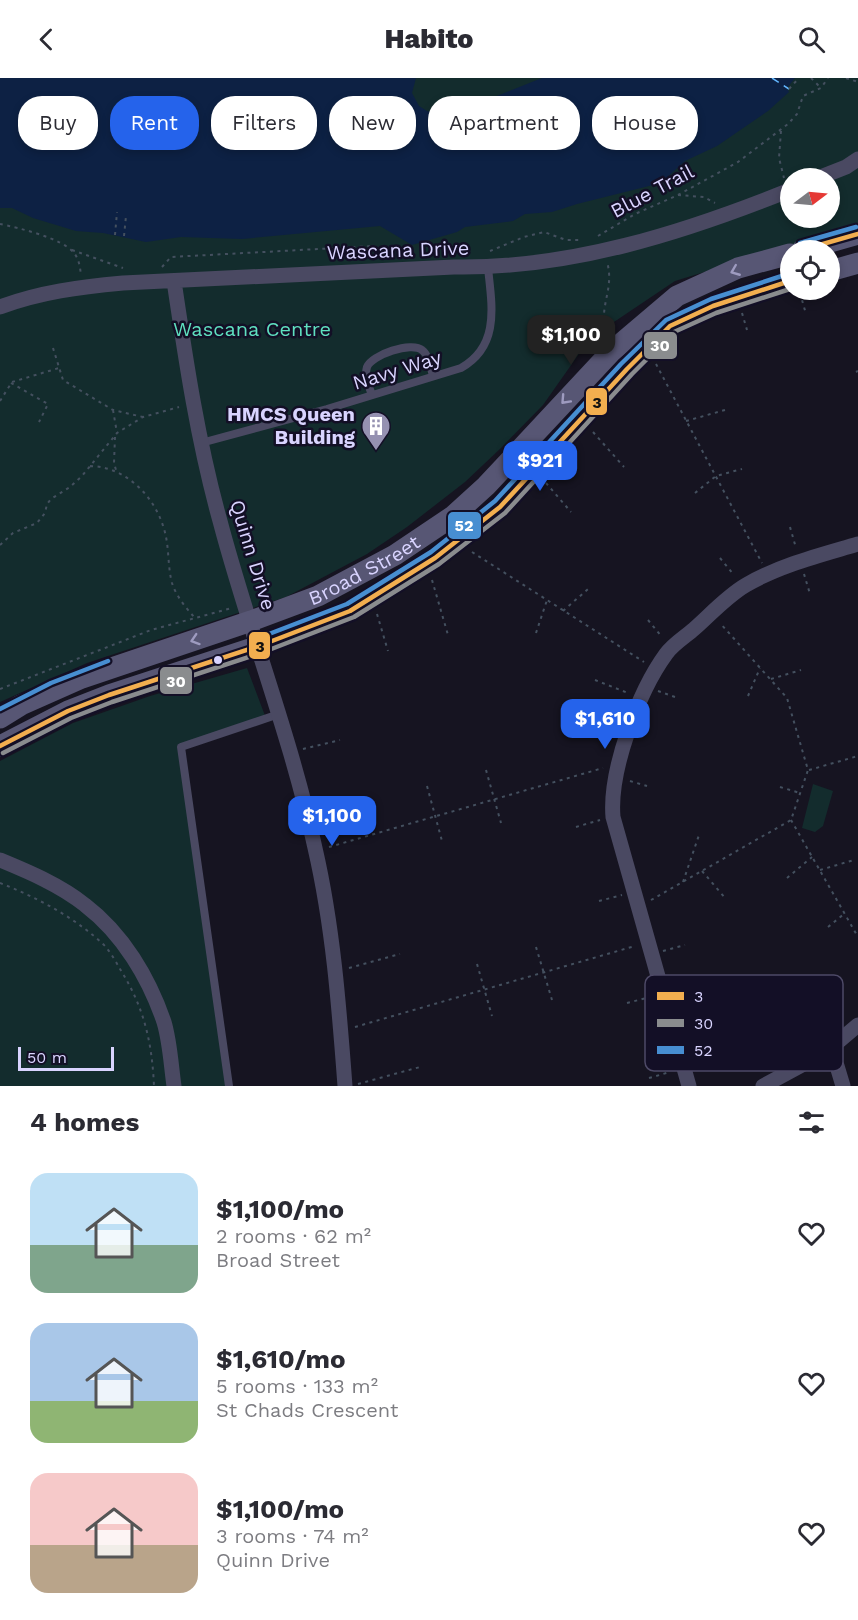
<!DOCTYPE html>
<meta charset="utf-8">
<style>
body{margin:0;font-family:"Work Sans",sans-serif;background:#f2f2f3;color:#2b2b33;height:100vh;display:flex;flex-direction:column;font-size:22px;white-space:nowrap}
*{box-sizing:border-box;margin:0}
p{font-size:20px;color:#7c7c81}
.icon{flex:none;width:33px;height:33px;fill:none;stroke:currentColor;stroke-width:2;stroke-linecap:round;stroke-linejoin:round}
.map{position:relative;height:1008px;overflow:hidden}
.drawer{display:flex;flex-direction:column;background:#fff;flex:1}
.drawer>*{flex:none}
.hud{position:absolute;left:18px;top:18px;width:822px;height:54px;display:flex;gap:12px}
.needle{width:39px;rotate:74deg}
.tools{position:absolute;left:780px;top:90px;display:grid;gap:12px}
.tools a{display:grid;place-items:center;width:60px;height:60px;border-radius:50%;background:#fff;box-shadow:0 3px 9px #0003;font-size:30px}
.scale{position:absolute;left:18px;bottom:15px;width:96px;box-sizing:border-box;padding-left:6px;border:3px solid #d9d4ff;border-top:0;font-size:16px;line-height:21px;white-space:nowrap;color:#d9d4ff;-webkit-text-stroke:4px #130f26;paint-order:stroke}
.price{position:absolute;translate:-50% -51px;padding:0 14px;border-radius:12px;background:#2563eb;color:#fff;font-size:20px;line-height:39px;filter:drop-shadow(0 2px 3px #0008)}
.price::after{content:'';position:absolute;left:50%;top:36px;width:18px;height:14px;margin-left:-9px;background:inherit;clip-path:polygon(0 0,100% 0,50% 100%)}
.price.on{background:#222;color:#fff}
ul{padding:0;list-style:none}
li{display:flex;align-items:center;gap:18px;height:150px;padding:0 30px}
li span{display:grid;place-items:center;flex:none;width:168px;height:120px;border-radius:18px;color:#555}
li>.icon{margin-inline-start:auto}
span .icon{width:72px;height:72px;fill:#fffc;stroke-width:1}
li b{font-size:26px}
h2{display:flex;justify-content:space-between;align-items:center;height:72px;padding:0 30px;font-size:26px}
.chip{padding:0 21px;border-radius:24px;background:#fff;box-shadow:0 3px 9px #0003;font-size:21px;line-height:54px}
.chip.on{background:#2563eb;color:#fff}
header{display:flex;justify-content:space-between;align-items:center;height:78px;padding:0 30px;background:#fff;font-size:27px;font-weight:800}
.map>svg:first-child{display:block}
.green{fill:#132c2d;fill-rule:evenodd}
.water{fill:#0d2144}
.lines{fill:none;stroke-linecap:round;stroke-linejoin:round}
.ferry{stroke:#62b6ff;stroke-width:1.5;stroke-dasharray:8 6;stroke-linecap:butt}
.path{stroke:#44505f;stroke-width:2;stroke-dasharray:3 4.5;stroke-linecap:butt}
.lane{stroke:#4a4962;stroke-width:8}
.street{stroke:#4a4962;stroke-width:15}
.secondary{stroke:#575674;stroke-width:21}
.bus-1-casing{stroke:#130f26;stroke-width:9}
.bus-2-casing{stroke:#130f26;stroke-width:9}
.bus-3-casing{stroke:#130f26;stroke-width:9}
.bus-1{stroke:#f2ae4f;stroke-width:4.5}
.bus-2{stroke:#8a8c8e;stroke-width:4.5}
.bus-3{stroke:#478ed1;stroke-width:4.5}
.oneway{stroke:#9e9bc0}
.bus-dot{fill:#d9d4ff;stroke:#130f26;stroke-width:2}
.labels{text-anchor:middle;stroke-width:5;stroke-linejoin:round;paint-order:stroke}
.street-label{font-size:20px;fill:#d9d4ff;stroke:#130f26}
.park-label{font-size:20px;fill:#5fe0c0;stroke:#130f26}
.poi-label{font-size:20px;font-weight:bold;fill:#d9d4ff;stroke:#130f26;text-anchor:end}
.key{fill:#130f26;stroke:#4e4a67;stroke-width:1.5}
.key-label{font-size:16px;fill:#d9d4ff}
.line-badge{stroke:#130f26;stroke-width:2}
.badge-label{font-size:16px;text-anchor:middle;font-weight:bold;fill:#fff}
.pale-badge-label{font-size:16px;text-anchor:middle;font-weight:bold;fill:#111}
</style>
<header><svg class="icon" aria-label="back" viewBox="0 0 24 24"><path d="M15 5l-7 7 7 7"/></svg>Habito<svg class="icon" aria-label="search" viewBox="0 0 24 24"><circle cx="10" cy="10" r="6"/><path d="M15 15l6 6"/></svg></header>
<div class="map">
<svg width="858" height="1008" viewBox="0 0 858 1008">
<rect width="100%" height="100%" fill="#161421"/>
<path class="green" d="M0,0h858v147l-183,56 -64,43 -30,27 -38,54 -42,43 -36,34 -58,45 -40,27 -81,43 -199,66 -87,39zM790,100h40v40h-40z
M247,590l20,53 -86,26 48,339h-229v-325l73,-38 77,-27z
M813,706l20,7 -10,35 -8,6 -13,-4z"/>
<path class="water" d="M0,0h416l-4,15 7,13 8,5 19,5 96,-38h253l-8,10 2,4 -21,19 -51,35 -32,15 -24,22 -84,21 -25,8 -27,2 -12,7 -48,6 -8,5 -45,13 -32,-19 -138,13 -61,-2 -35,5 -43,-9 -27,-2 -43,-13 -21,-10h-12z"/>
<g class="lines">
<path class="ferry" d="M772,0l17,11"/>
<path class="path" d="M811,0l10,10
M846,0l12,4
M789,11l10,-11
M781,53l-2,27 5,20
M678,117l26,2 11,6
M0,146c19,4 62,14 74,29 5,6 6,14 7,22
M115,157l2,-23
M124,158l2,-20
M598,158l37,-22 43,-19 60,-33 50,-38 9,-10 6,-18 18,-8 7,-10
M72,172l51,18
M490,173l34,-14 20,-5 22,8h15
M162,189l9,-10 203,-11 6,10
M800,215l6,21
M742,235l5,17
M606,257c-8,-29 9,-46 1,-73
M53,270l10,32 50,30 30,7
M656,286l106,199
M856,294l2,-1
M11,305l37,21 -9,18
M0,323l12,-19 47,-14
M113,332l4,23
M686,343l39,-11
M593,354l31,35
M115,359l-1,26 2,7
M90,388c39,1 69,35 76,71 3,15 2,31 6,46 4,13 14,25 23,35
M546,405l25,29
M695,415l21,-17 26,-7
M790,449l6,21
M0,467l13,-12 24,-10 8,-10 2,-9 4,-5 19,-12 12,-11 35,-43 26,-16 36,-10
M472,474l172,110
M720,480l14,17
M804,496l6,20
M432,502l16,55
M563,533l25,-22
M377,536l11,37
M648,542l14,17
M536,555l11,-33
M771,601l30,-9
M595,602l33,13
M0,611l151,-59 81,-22
M658,613l20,7
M748,618l12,-28
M303,671l37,-9
M486,692l15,53
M809,692l49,-14
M630,703l17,5
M427,708l15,55
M780,709l20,6
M791,742l67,117
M576,749l24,-7
M329,769l274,-79
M820,792l34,-10
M702,793l24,28
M787,800l25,-21
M683,804l16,-47
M0,805c38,15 76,35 105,63 6,7 11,16 15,23 24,38 32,73 34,117
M651,822l140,-80 17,-50 -21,-72 -67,-75
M599,823l23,-6
M828,849l16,-13
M536,869l16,53
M663,873l22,-6
M477,886l15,52
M349,890l51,-14
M627,925l23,-6
M803,927l24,30
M355,949l280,-81
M690,966l29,-10 11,-8
M649,1000l21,-6
M358,1006l62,-17"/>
<path class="lane" d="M372,317c-3,-9 -8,-18 -5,-28 4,-12 45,-26 55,-17 7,5 9,19 11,26
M201,365l126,-34 134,-41c39,-22 31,-62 27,-100
M229,1008l-48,-339 98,-33"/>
<path class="street" d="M818,100l28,-11 12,-8
M174,203c12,81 24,161 46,240 29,110 71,216 95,327 18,78 24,158 30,238
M0,229c40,-15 80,-20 123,-24l331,-16c116,2 229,-34 336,-77
M0,782c29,12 60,25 85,45 38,29 64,73 79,117 6,20 7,43 10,64
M826,974l11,14 6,20
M689,1008l-76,-269c-4,-47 26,-126 53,-163 7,-10 19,-17 28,-25 16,-14 33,-33 52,-44 34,-20 75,-30 112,-41
M763,1008l63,-34 32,-27"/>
<g class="secondary">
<path d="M802,172l56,-16"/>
<path d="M830,193l28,-8"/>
<path id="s1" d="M0,640l21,-13 61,-27 169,-57 67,-25 77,-41 58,-39 33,-30 125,-134 66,-56 61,-28 52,-14"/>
<path d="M0,668l68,-35 41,-16 150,-49 91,-35 85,-53 65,-51 127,-138 43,-43 43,-20 77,-25"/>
</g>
<g class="bus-1-casing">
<path id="bus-1" d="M802,172l56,-16
M0,668l68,-35 41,-16 150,-49 91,-35 85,-53 65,-51 127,-138 43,-43 43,-20 77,-25"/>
</g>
<g class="bus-2-casing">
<path id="bus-2" d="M3,675l68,-35 41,-16 149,-49 93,-36 85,-53 66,-51 127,-139 42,-42 42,-19 74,-24"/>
</g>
<g class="bus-3-casing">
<path id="bus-3" d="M800,165l56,-16
M256,561l91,-35 84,-52 64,-51 126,-137 45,-44 45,-21 77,-25
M0,631l51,-26 57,-22"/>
</g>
<use href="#bus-1" class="bus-1"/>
<use href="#bus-2" class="bus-2"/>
<use href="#bus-3" class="bus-3"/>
</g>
<defs><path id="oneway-chevron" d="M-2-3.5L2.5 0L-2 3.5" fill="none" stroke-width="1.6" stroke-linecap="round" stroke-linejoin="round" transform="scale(1.5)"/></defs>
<g class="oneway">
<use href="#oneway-chevron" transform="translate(735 193) rotate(158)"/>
<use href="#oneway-chevron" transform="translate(565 322) rotate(133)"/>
<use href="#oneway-chevron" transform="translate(195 562) rotate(162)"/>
</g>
<defs>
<g id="building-pin" transform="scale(1.5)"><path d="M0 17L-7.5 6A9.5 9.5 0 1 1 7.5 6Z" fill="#9591b1" stroke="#130f26"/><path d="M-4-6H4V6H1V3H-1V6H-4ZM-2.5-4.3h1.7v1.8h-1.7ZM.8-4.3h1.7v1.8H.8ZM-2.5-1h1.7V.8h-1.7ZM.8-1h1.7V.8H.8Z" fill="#fff"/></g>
</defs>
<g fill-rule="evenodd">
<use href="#building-pin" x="376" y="348"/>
</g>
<circle class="bus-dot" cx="218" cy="582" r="5"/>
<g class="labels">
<g class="street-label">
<text transform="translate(652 113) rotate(-28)" y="7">Blue Trail</text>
<text transform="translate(398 172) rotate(-2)" y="7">Wascana Drive</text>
<text transform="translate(397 292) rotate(-17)" y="7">Navy Way</text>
<text transform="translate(253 477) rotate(73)" y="7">Quinn Drive</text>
<text dy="7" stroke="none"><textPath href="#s1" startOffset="394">Broad Street</textPath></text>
</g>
<g class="park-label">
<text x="252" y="258">Wascana Centre</text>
</g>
<g class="poi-label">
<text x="355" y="343">HMCS Queen<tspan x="355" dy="23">Building</tspan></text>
</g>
</g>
<rect x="645" y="897" width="198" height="96" rx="9" class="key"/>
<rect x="657" y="914" width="27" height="8" fill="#f2ae4f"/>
<rect x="657" y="941" width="27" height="8" fill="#8a8c8e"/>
<rect x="657" y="968" width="27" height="8" fill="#478ed1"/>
<g class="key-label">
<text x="694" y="924">3</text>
<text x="694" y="951">30</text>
<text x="694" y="978">52</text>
</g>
<g class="line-badge">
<rect x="643" y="253" width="35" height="29" rx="6" fill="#8a8c8e"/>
<rect x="585" y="309" width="23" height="29" rx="6" fill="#f2ae4f"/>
<rect x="447" y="433" width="35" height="29" rx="6" fill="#478ed1"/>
<rect x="248" y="553" width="23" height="29" rx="6" fill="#f2ae4f"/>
<rect x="159" y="588" width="34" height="29" rx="6" fill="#8a8c8e"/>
</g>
<g class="badge-label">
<text x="660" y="273">30</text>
<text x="464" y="453">52</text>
<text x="176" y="609">30</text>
</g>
<g class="pale-badge-label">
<text x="597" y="330">3</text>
<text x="260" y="574">3</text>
</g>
</svg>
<div class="tools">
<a><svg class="needle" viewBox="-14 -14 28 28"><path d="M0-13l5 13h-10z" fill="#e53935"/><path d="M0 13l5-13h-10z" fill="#7c7c81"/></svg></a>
<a><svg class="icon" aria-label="locate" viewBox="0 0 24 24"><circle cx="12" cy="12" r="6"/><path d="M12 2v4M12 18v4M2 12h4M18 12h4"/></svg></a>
</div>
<div class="scale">50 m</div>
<b class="price on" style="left:571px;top:288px">$1,100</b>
<b class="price" style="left:540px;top:414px">$921</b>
<b class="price" style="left:605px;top:672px">$1,610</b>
<b class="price" style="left:332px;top:769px">$1,100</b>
<div class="hud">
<a class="chip">Buy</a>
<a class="chip on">Rent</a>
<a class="chip">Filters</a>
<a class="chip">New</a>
<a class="chip">Apartment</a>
<a class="chip">House</a>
</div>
</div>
<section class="drawer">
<h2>4 homes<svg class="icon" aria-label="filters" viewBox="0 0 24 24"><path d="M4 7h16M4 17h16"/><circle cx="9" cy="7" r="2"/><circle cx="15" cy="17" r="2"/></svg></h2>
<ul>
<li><span style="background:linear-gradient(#bfe0f5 60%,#7fa58c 0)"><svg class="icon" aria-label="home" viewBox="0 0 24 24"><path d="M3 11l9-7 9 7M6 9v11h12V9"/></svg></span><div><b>$1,100/mo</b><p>2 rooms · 62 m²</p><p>Broad Street</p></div><svg class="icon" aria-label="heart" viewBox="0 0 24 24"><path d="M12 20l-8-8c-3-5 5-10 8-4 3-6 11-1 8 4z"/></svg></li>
<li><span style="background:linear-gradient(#a9c7e8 65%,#8fb573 0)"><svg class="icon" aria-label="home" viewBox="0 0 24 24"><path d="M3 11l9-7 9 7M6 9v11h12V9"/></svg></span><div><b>$1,610/mo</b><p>5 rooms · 133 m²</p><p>St Chads Crescent</p></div><svg class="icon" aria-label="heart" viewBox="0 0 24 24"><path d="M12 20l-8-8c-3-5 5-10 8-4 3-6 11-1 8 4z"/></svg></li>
<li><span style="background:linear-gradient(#f6c9c9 60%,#b9a48a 0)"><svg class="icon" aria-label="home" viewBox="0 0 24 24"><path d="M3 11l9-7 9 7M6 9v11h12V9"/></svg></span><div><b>$1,100/mo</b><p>3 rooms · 74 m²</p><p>Quinn Drive</p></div><svg class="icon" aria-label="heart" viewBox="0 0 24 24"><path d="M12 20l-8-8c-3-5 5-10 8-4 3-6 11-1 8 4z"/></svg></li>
</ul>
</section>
